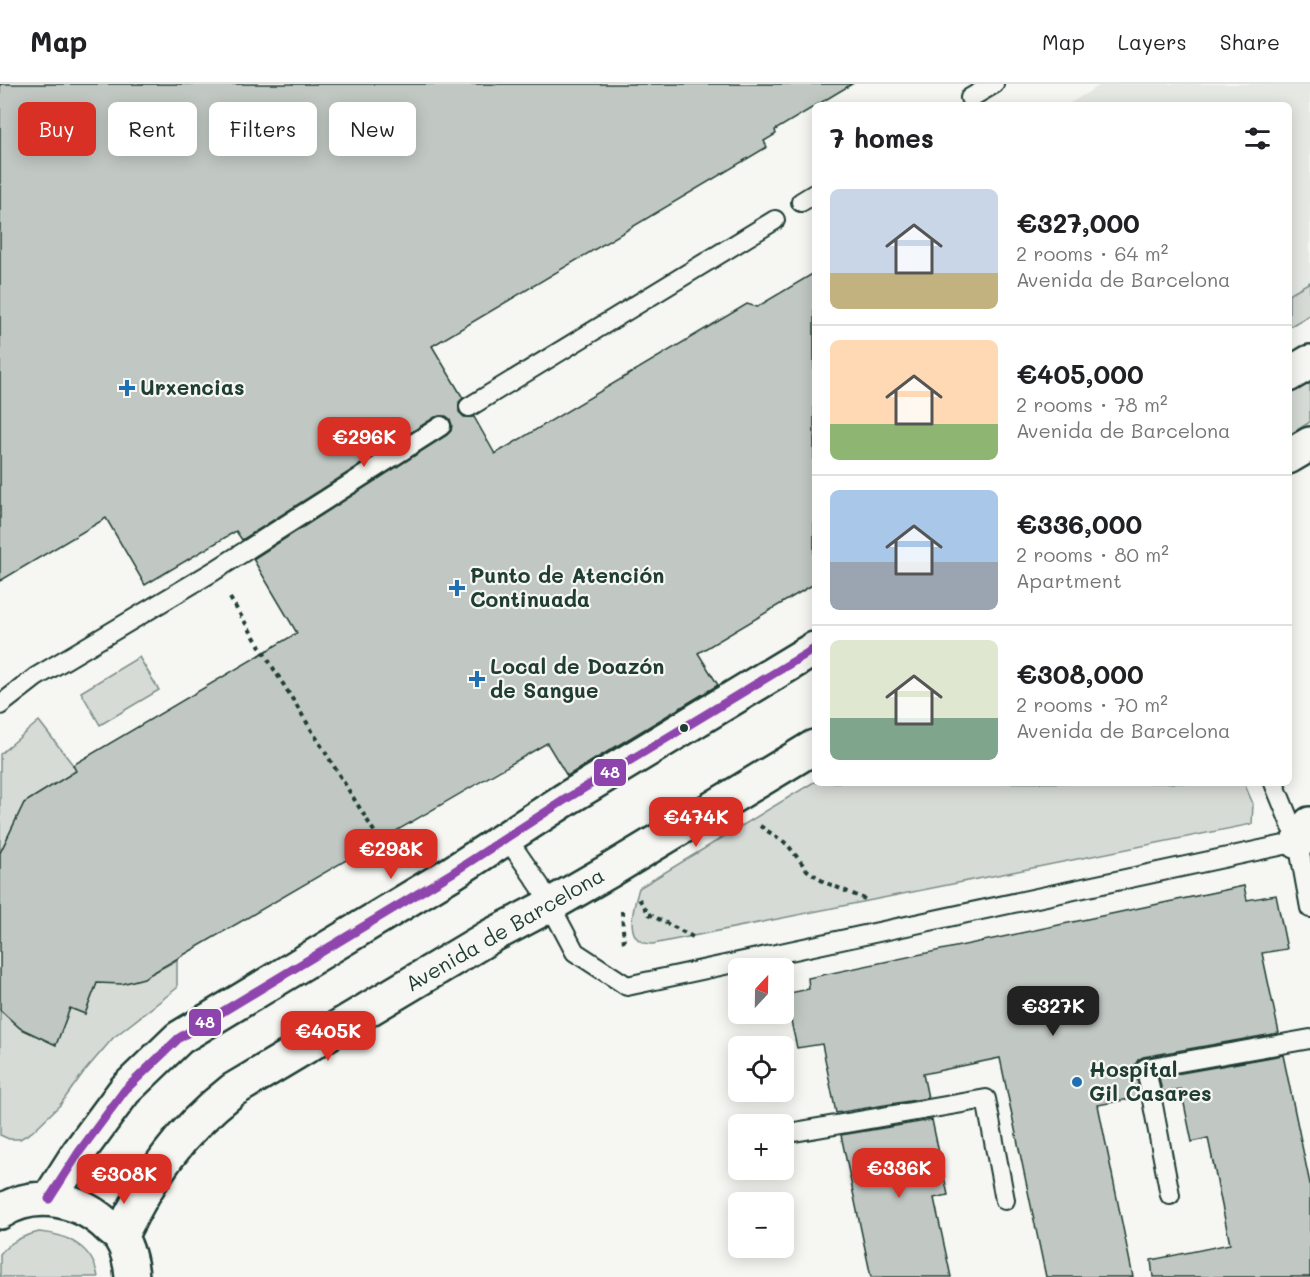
<!DOCTYPE html>
<meta charset="utf-8">
<style>
body{margin:0;font-family:Mali,sans-serif;background:#f2f2f2;color:#202124;height:100vh;display:flex;flex-direction:column;font-size:22px;white-space:nowrap}
*{box-sizing:border-box;margin:0}
p{font-size:20px;color:#757577}
.icon{flex:none;width:33px;height:33px;fill:none;stroke:currentColor;stroke-width:2;stroke-linecap:round;stroke-linejoin:round}
.map{position:relative;flex:1;overflow:hidden}
.details{position:absolute;left:812px;top:18px;width:480px;height:684px;display:flex;flex-direction:column;background:#fff;border-radius:9px;box-shadow:0 3px 15px #0003}
.details>*{flex:none}
.top-card{position:absolute;left:18px;top:18px;width:570px;height:54px;display:flex;gap:12px}
.needle{width:39px;rotate:22deg}
.fabs{position:absolute;left:728px;top:874px;display:grid;gap:12px}
.fabs a{display:grid;place-items:center;width:66px;height:66px;border-radius:9px;background:#fff;box-shadow:0 3px 15px #0003;font-size:30px}
.price{position:absolute;translate:-50% -51px;padding:0 14px;border-radius:12px;background:#d93025;color:#fff;font-size:20px;line-height:39px;filter:drop-shadow(0 2px 3px #0008)}
.price::after{content:'';position:absolute;left:50%;top:36px;width:18px;height:14px;margin-left:-9px;background:inherit;clip-path:polygon(0 0,100% 0,50% 100%)}
.price.current{background:#222;color:#fff}
ul{padding:0;list-style:none}
li{display:flex;align-items:center;gap:18px;height:150px;padding:0 18px}
li+li{border-top:2px solid #e0e0e0}
li span{display:grid;place-items:center;flex:none;width:168px;height:120px;border-radius:9px;color:#555}
li>.icon{margin-inline-start:auto}
span .icon{width:72px;height:72px;fill:#fffc;stroke-width:1}
li b{font-size:26px}
h2{display:flex;justify-content:space-between;align-items:center;height:72px;padding:0 18px;font-size:26px}
.tag{padding:0 21px;border-radius:9px;background:#fff;box-shadow:0 3px 15px #0003;font-size:21px;line-height:54px}
.tag.current{background:#d93025;color:#fff}
header{display:flex;align-items:center;gap:36px;box-sizing:border-box;height:84px;padding:0 30px;background:#fff;border-bottom:2px solid #e0e0e0}
header strong{font-size:28px}
nav{display:flex;gap:33px;margin-inline-start:auto;font-size:21px}
.map>svg:first-child{display:block}
.built{fill:#e6e8e4}
.green{fill:#d6dbd6;stroke:#7a8c85;stroke-width:1.5}
.building{fill:#c1c8c3;stroke:#1f3d34;stroke-width:1.5}
.lines{fill:none;stroke-linecap:round;stroke-linejoin:round}
.lane-casing{stroke:#1f3d34;stroke-width:22}
.street-casing{stroke:#1f3d34;stroke-width:38}
.path{stroke:#1f3d34;stroke-width:4;stroke-dasharray:4.5 4.5;stroke-linecap:butt}
.lane{stroke:#f6f6f2;stroke-width:18}
.street{stroke:#f6f6f2;stroke-width:33}
.bus-1-casing{stroke:#f6f6f2;stroke-width:14}
.bus-1{stroke:#8e44ad;stroke-width:9}
.poi-dot{fill:#1f6fb2;stroke:#f6f6f2;stroke-width:2}
.bus-dot{fill:#1f3d34;stroke:#f6f6f2;stroke-width:2}
.labels{text-anchor:middle;stroke-width:4.5;stroke-linejoin:round;paint-order:stroke}
.poi-label{font-size:21px;font-weight:bold;fill:#1f3d34;stroke:#f6f6f2;text-anchor:start}
.street-label{font-size:21px;fill:#1f3d34;stroke:#f6f6f2}
.line-badge{stroke:#f6f6f2;stroke-width:2}
.badge-label{font-size:16px;text-anchor:middle;font-weight:bold;fill:#fff}
</style>
<header>
<strong>Map</strong>
<nav><a>Map</a><a>Layers</a><a>Share</a></nav>
</header>
<div class="map">
<svg width="1310" height="1193" viewBox="0 0 1310 1193">
<rect width="100%" height="100%" fill="#f6f6f2"/>
<filter id="ink" filterUnits="userSpaceOnUse"><feTurbulence type="fractalNoise" baseFrequency=".0167" numOctaves="2"/><feDisplacementMap in="SourceGraphic" scale="12" xChannelSelector="R" yChannelSelector="G"/><feConvolveMatrix kernelMatrix="1 2 1 2 8 2 1 2 1" color-interpolation-filters="sRGB"/></filter>
<g filter="url(#ink)">
<path class="built" d="M1102,0h208v198l-21,12 -1,-189h-221z"/>
<path class="green" d="M1310,198v33l-21,12v-33z
M1310,293v45l-21,13v-46z
M139,573l20,33 -59,35 -19,-33z
M39,637l34,44 3,6 -52,32 -24,50v-99z
M814,698l430,1 9,21 -1,20 -599,120c-32,0 -19,-38 -14,-56z
M177,876v28l-64,50 -30,35 -23,32 -28,27 -12,7h-11l-9,-4v-125l20,18 36,17 14,-37 15,6 12,-31c38,1 48,-5 80,-23z
M39,1148c28,2 54,15 59,45h-98v-23c11,-13 23,-18 39,-22z"/>
<path class="building" d="M0,0h852l-77,46 1,4 -12,7 3,6 -335,199 31,52 -4,4v10l5,5h10l21,37 252,-150 10,3 57,-34v311l-116,69 20,32 -151,91 -20,-33 -403,235 -22,6 -25,-1 -12,31 -15,-6 -14,37 -36,-17 -20,-18v-157l24,-50 52,-32 -3,-6 224,-132 -44,-74 194,-124 4,-4 1,-6 -2,-6 -4,-3 -11,1 -193,123 -6,-9 -91,54 -39,-67 -106,63z
M1244,802l3,14 29,-5 11,54 -25,4 17,80 -136,24 -5,3 -3,5 5,32 -42,8 35,172h-87l-46,-219 -77,16 5,24 -92,15 -14,-69 -25,4 -12,-54 24,-5 -1,-11z
M1283,971l27,129v93h-157l-2,-17 79,-16 -22,-106 -16,4 -11,-53 -19,3 -3,-15z
M932,1036l16,75 -14,3 17,79h-80l-30,-142z"/>
<g class="lines">
<g class="lane-casing">
<path id="lane" d="M970,14l24,-14
M801,118l13,-8
M469,323l306,-187
M0,621l36,-28 178,-106 227,-145
M1274,699l24,59 12,66
M506,753l34,49 35,66 52,34 671,-144
M783,1050l203,-35 19,101
M1170,1111l-24,-127 164,-29"/>
</g>
<g class="street-casing">
<path id="street" d="M1288,291l22,-13
M1288,373l22,-13
M1298,758l12,-18
M49,1115l30,-47 46,-62 54,-52 273,-165 114,-74 248,-150
M0,1128c36,-23 81,-13 110,16 3,3 8,6 10,9 8,12 11,27 12,40
M120,1153c31,-62 58,-104 113,-147l258,-154 59,-31 59,-34 205,-124"/>
</g>
<path class="path" d="M230,514l163,264
M760,742l27,18 20,26 17,12 41,17
M639,815l10,15 44,23
M622,827l2,35"/>
<use href="#lane" class="lane"/>
<use href="#street" class="street"/>
<g class="bus-1-casing">
<path id="bus-1" d="M49,1115l30,-47 46,-62 54,-52 273,-165 114,-74 248,-150"/>
</g>
<use href="#bus-1" class="bus-1"/>
</g>
</g>
<g class="poi-dot">
<path d="M124 295h6v6h6v6h-6v6h-6v-6h-6v-6h6z"/>
<path d="M454 495h6v6h6v6h-6v6h-6v-6h-6v-6h6z"/>
<path d="M474 586h6v6h6v6h-6v6h-6v-6h-6v-6h6z"/>
<circle cx="1077" cy="998" r="6"/>
</g>
<circle class="bus-dot" cx="684" cy="644" r="5"/>
<g class="labels">
<g class="poi-label">
<text x="140" y="311">Urxencias</text>
<text x="470" y="499">Punto de Atención<tspan x="470" dy="24">Continuada</tspan></text>
<text x="490" y="590">Local de Doazón<tspan x="490" dy="24">de Sangue</tspan></text>
<text x="1089" y="993">Hospital<tspan x="1089" dy="24">Gil Casares</tspan></text>
</g>
<g class="street-label">
<text transform="translate(505 846) rotate(-30)" y="7">Avenida de Barcelona</text>
</g>
</g>
<g class="line-badge">
<rect x="593" y="674" width="34" height="29" rx="6" fill="#8e44ad"/>
<rect x="188" y="924" width="34" height="29" rx="6" fill="#8e44ad"/>
</g>
<g class="badge-label">
<text x="610" y="694">48</text>
<text x="205" y="944">48</text>
</g>
</svg>
<div class="fabs">
<a><svg class="needle" viewBox="-14 -14 28 28"><path d="M0-13l5 13h-10z" fill="#e53935"/><path d="M0 13l5-13h-10z" fill="#757577"/></svg></a>
<a><svg class="icon" aria-label="locate" viewBox="0 0 24 24"><circle cx="12" cy="12" r="6"/><path d="M12 2v4M12 18v4M2 12h4M18 12h4"/></svg></a>
<a>+</a>
<a>−</a>
</div>
<b class="price" style="left:364px;top:384px">€296K</b>
<b class="price" style="left:696px;top:764px">€474K</b>
<b class="price" style="left:391px;top:796px">€298K</b>
<b class="price current" style="left:1053px;top:953px">€327K</b>
<b class="price" style="left:328px;top:978px">€405K</b>
<b class="price" style="left:899px;top:1115px">€336K</b>
<b class="price" style="left:124px;top:1121px">€308K</b>
<div class="top-card">
<a class="tag current">Buy</a>
<a class="tag">Rent</a>
<a class="tag">Filters</a>
<a class="tag">New</a>
</div>
<section class="details">
<h2>7 homes<svg class="icon" aria-label="filters" viewBox="0 0 24 24"><path d="M4 7h16M4 17h16"/><circle cx="9" cy="7" r="2"/><circle cx="15" cy="17" r="2"/></svg></h2>
<ul>
<li><span style="background:linear-gradient(#c9d6e8 70%,#c2b280 0)"><svg class="icon" aria-label="home" viewBox="0 0 24 24"><path d="M3 11l9-7 9 7M6 9v11h12V9"/></svg></span><div><b>€327,000</b><p>2 rooms · 64 m²</p><p>Avenida de Barcelona</p></div></li>
<li><span style="background:linear-gradient(#ffd9b3 70%,#8fb573 0)"><svg class="icon" aria-label="home" viewBox="0 0 24 24"><path d="M3 11l9-7 9 7M6 9v11h12V9"/></svg></span><div><b>€405,000</b><p>2 rooms · 78 m²</p><p>Avenida de Barcelona</p></div></li>
<li><span style="background:linear-gradient(#a9c7e8 60%,#9aa5b1 0)"><svg class="icon" aria-label="home" viewBox="0 0 24 24"><path d="M3 11l9-7 9 7M6 9v11h12V9"/></svg></span><div><b>€336,000</b><p>2 rooms · 80 m²</p><p>Apartment</p></div></li>
<li><span style="background:linear-gradient(#dfe7d0 65%,#7fa58c 0)"><svg class="icon" aria-label="home" viewBox="0 0 24 24"><path d="M3 11l9-7 9 7M6 9v11h12V9"/></svg></span><div><b>€308,000</b><p>2 rooms · 70 m²</p><p>Avenida de Barcelona</p></div></li>
</ul>
</section>
</div>
